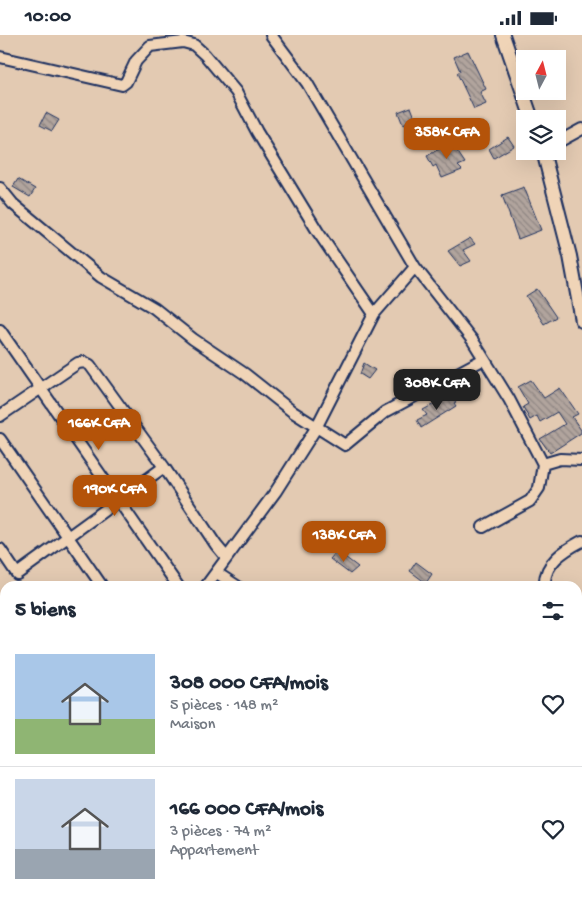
<!DOCTYPE html>
<html lang="fr">
<meta charset="utf-8">
<style>
body{margin:0;font-family:"Gochi Hand",sans-serif;background:#f2f2f3;color:#1f2937;height:100vh;display:flex;flex-direction:column;font-size:19px;white-space:nowrap}
*{box-sizing:border-box;margin:0}
p{font-size:16px;color:#747a83}
.icon{flex:none;width:28px;height:28px;fill:none;stroke:currentColor;stroke-width:2;stroke-linecap:round;stroke-linejoin:round}
.map{position:relative;flex:1;overflow:hidden}
.details{position:absolute;left:0px;top:546px;width:582px;height:321px;display:flex;flex-direction:column;background:#fff;border-radius:15px 15px 0 0;box-shadow:0 5px 20px #0002}
.details>*{flex:none}
.needle{width:32px;rotate:7deg}
.tools{position:absolute;left:516px;top:15px;display:grid;gap:10px}
.tools a{display:grid;place-items:center;width:50px;height:50px;border-radius:0px;background:#fff;box-shadow:0 5px 20px #0002;font-size:25px}
.price{position:absolute;translate:-50% -42px;padding:0 11px;border-radius:10px;background:#b45309;color:#fff;font-size:16px;line-height:32px;filter:drop-shadow(0 1px 2px #0008)}
.price::after{content:'';position:absolute;left:50%;top:30px;width:15px;height:11px;margin-left:-8px;background:inherit;clip-path:polygon(0 0,100% 0,50% 100%)}
.price.on{background:#222;color:#fff}
ul{padding:0;list-style:none}
li{display:flex;align-items:center;gap:15px;height:125px;padding:0 15px}
li+li{border-top:1px solid #e0e1e3}
li span{display:grid;place-items:center;flex:none;width:140px;height:100px;border-radius:0px;color:#555}
li>.icon{margin-inline-start:auto}
span .icon{width:60px;height:60px;fill:#fffc;stroke-width:1}
li b{font-size:21px}
h2{display:flex;justify-content:space-between;align-items:center;height:60px;padding:0 15px;font-size:21px}
.status{display:flex;justify-content:space-between;align-items:center;height:35px;padding:0 25px;background:#fff;direction:ltr}
.status svg{height:14px;fill:currentColor}
.map>svg:first-child{display:block}
.building{fill:url(#building-back-hatch);stroke:#1b2f5e}
.lines{fill:none;stroke-linecap:round;stroke-linejoin:round}
.minor-casing{stroke:#1b2f5e;stroke-width:14}
.tertiary-casing{stroke:#1b2f5e;stroke-width:16}
.minor{stroke:#f0d4b7;stroke-width:10}
.tertiary{stroke:#f0d4b7;stroke-width:12}
</style>
<div class="status"><b>10:00</b><svg viewBox="0 0 49 12"><path d="M0 12V9h3v3zM5 12V6h3v6zM10 12V3h3v9zM15 12V0h3v12zM26 1h20v11H26zM47 4h2v5h-2z"/></svg></div>
<div class="map">
<svg width="582" height="867" viewBox="0 0 582 867">
<defs>
<pattern id="building-back-hatch" width="6" height="6" patternUnits="userSpaceOnUse" patternTransform="scale(1.25)"><rect width="6" height="6" fill="#b1a49d"/><path d="M-1 5l2 2M0 0l6 6M5-1l2 2" fill="none" stroke="#8f8683"/></pattern>
</defs>
<rect width="100%" height="100%" fill="#e3cab2"/>
<filter id="ink" filterUnits="userSpaceOnUse"><feTurbulence type="fractalNoise" baseFrequency=".02" numOctaves="2"/><feDisplacementMap in="SourceGraphic" scale="10" xChannelSelector="R" yChannelSelector="G"/><feConvolveMatrix kernelMatrix="1 2 1 2 8 2 1 2 1" color-interpolation-filters="sRGB"/></filter>
<g filter="url(#ink)">
<path class="building" d="M468,16l18,38 -6,3 6,12 -12,5 -17,-36 3,-2 -6,-14z
M411,72l5,13 -13,5 -5,-13z
M46,78l13,7 -7,11 -12,-6z
M508,102l6,9 -20,12 -5,-9z
M451,107l14,21 -7,3 4,4 -20,8 -6,-13 -3,2 -6,-11z
M18,144l17,10 -5,8 -17,-10z
M524,152l17,43 -23,9 -16,-44z
M470,203l5,6 -12,6 8,11 -11,5 -12,-15z
M537,254l19,28 -12,7 -18,-28z
M364,328l11,7 -7,9 -8,-5z
M531,345l13,18 16,-10 18,26 -6,3 9,13v3l-31,20 -10,-14 25,-15 -8,-12 -17,10 -3,-6 -7,4 -7,-13 5,-3 -10,-17z
M451,360l5,7 -2,1 2,3 -35,22 -4,-8 10,-5 -4,-5z
M337,516l21,16 -8,7 -20,-15z
M416,527l16,12 -6,9 -16,-12z"/>
<g class="lines">
<g class="minor-casing">
<path id="minor" d="M271,0l36,48 108,184 58,74 36,58 34,65 -4,24 -9,13 -47,26
M0,22l122,28 4,-3 10,-21 14,-15 33,-4 11,3 11,10 31,37 21,40 61,100 56,82
M560,106l22,-12
M0,153l13,16 88,73 53,31 39,31 52,35 48,38 52,33 40,-33 99,-53
M0,295l178,256
M0,381l78,-53 6,-1 6,3 74,102 52,78 10,12
M0,404l102,147
M543,429l17,-5 22,1
M0,514l17,25 147,-107
M217,538l20,13
M206,551l70,-95 40,-63 58,-114 41,-47
M545,551c-2,-23 20,-36 37,-45
M578,729l4,38
M578,841l4,-1
M108,862l1,5
M300,862l4,5
M488,862v5
M418,864l11,-2
M136,867l3,-5"/>
</g>
<g class="tertiary-casing">
<path id="tertiary" d="M503,0l29,84
M543,116l27,105 12,65"/>
</g>
<use href="#minor" class="minor"/>
<use href="#tertiary" class="tertiary"/>
</g>
</g>
</svg>
<div class="tools">
<a><svg class="needle" viewBox="-14 -14 28 28"><path d="M0-13l5 13h-10z" fill="#e53935"/><path d="M0 13l5-13h-10z" fill="#747a83"/></svg></a>
<a><svg class="icon" aria-label="layers" viewBox="0 0 24 24"><path d="M12 4l9 5-9 5-9-5zM3 14l9 5 9-5"/></svg></a>
</div>
<b class="price" style="left:447px;top:125px">358K CFA</b>
<b class="price on" style="left:437px;top:376px">308K CFA</b>
<b class="price" style="left:99px;top:416px">166K CFA</b>
<b class="price" style="left:115px;top:482px">190K CFA</b>
<b class="price" style="left:344px;top:528px">138K CFA</b>
<section class="details">
<h2>5 biens<svg class="icon" aria-label="filters" viewBox="0 0 24 24"><path d="M4 7h16M4 17h16"/><circle cx="9" cy="7" r="2"/><circle cx="15" cy="17" r="2"/></svg></h2>
<ul>
<li><span style="background:linear-gradient(#a9c7e8 65%,#8fb573 0)"><svg class="icon" aria-label="home" viewBox="0 0 24 24"><path d="M3 11l9-7 9 7M6 9v11h12V9"/></svg></span><div><b>308 000 CFA/mois</b><p>5 pièces · 148 m²</p><p>Maison</p></div><svg class="icon" aria-label="heart" viewBox="0 0 24 24"><path d="M12 20l-8-8c-3-5 5-10 8-4 3-6 11-1 8 4z"/></svg></li>
<li><span style="background:linear-gradient(#c9d6e8 70%,#9aa5b1 0)"><svg class="icon" aria-label="home" viewBox="0 0 24 24"><path d="M3 11l9-7 9 7M6 9v11h12V9"/></svg></span><div><b>166 000 CFA/mois</b><p>3 pièces · 74 m²</p><p>Appartement</p></div><svg class="icon" aria-label="heart" viewBox="0 0 24 24"><path d="M12 20l-8-8c-3-5 5-10 8-4 3-6 11-1 8 4z"/></svg></li>
</ul>
</section>
</div>
